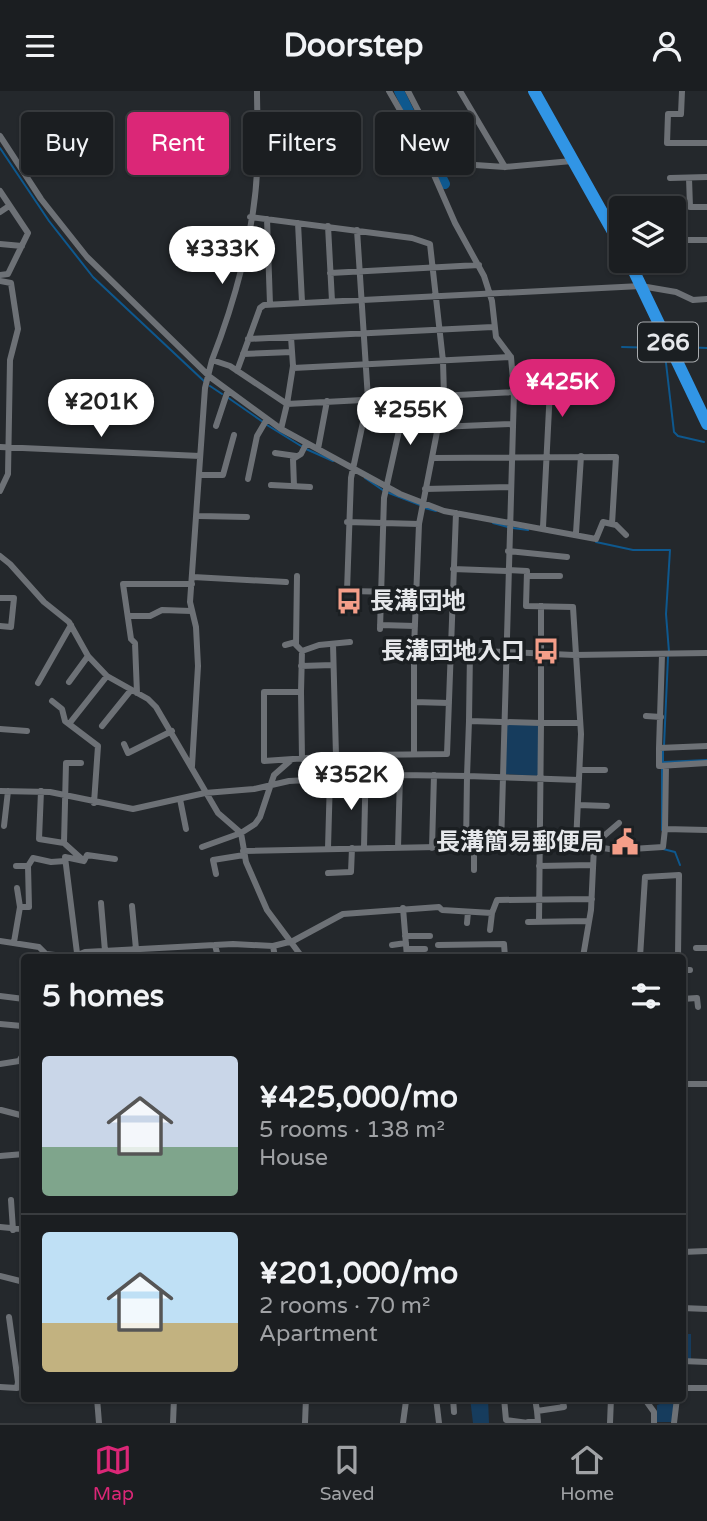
<!DOCTYPE html>
<meta charset="utf-8">
<style>
body{margin:0;font-family:"Varela Round","Noto Sans JP",sans-serif;background:#24272a;color:#f1f3f6;height:100vh;display:flex;flex-direction:column;font-size:26px;white-space:nowrap}
*{box-sizing:border-box;margin:0}
p{font-size:23px;color:#a0a2a5}
.icon{flex:none;width:38px;height:38px;fill:none;stroke:currentColor;stroke-width:2;stroke-linecap:round;stroke-linejoin:round}
.map{position:relative;flex:1;overflow:hidden}
.side{position:absolute;left:21px;top:863px;width:665px;height:448px;display:flex;flex-direction:column;background:#1b1e21;border-radius:7px;box-shadow:0 2px 5px #0004,0 0 0 2px #393c3f}
.side>*{flex:none}
.banner{position:absolute;left:21px;top:21px;width:665px;height:63px;display:flex;gap:14px}
.controls{position:absolute;left:609px;top:105px;display:grid;gap:14px}
.controls a{display:grid;place-items:center;width:77px;height:77px;border-radius:7px;background:#1b1e21;box-shadow:0 2px 5px #0004,0 0 0 2px #393c3f;font-size:35px}
.price{position:absolute;translate:-50% -60px;padding:0 16px;border-radius:24px;background:#fff;color:#222;font-size:23px;line-height:46px;filter:drop-shadow(0 2px 4px #0008)}
.price::after{content:'';position:absolute;left:50%;top:42px;width:21px;height:16px;margin-left:-10px;background:inherit;clip-path:polygon(0 0,100% 0,50% 100%)}
.price.current{background:#db2777;color:#fff}
ul{padding:0;list-style:none}
li{display:flex;align-items:center;gap:21px;height:175px;padding:0 21px}
li+li{border-top:2px solid #393c3f}
li span{display:grid;place-items:center;flex:none;width:196px;height:140px;border-radius:7px;color:#555}
li>.icon{margin-inline-start:auto}
span .icon{width:84px;height:84px;fill:#fffc;stroke-width:1}
li b{font-size:30px}
h2{display:flex;justify-content:space-between;align-items:center;height:84px;padding:0 21px;font-size:30px}
.pill{padding:0 24px;border-radius:7px;background:#1b1e21;box-shadow:0 2px 5px #0004,0 0 0 2px #393c3f;font-size:24px;line-height:63px}
.pill.current{background:#db2777;color:#fff}
header{display:flex;justify-content:space-between;align-items:center;height:91px;padding:0 21px;background:#1b1e21;font-size:32px;font-weight:700}
.dock{display:flex;justify-content:space-around;align-items:center;height:98px;border-top:2px solid #393c3f;background:#1b1e21;font-size:19px;color:#a0a2a5}
.dock a{display:grid;justify-items:center;gap:4px}
.dock .current{color:#db2777}
.map>svg:first-child{display:block}
.green{fill:#163c5d}
.lines{fill:none;stroke-linecap:round;stroke-linejoin:round}
.stream{stroke:#0e588e;stroke-width:2}
.river{stroke:#0e588e;stroke-width:10}
.street{stroke:#6d7176;stroke-width:6}
.highway{stroke:#3195e5;stroke-width:12}
.labels{text-anchor:middle;stroke-width:7;stroke-linejoin:round;paint-order:stroke}
.shield{fill:#1b1f22;stroke:#a9acaf;stroke-width:2}
.shield-label{font-size:23px;font-weight:bold;fill:#e6e8eb}
.poi-label{font-size:24px;font-weight:bold;fill:#e6e8eb;stroke:#1b1f22;text-anchor:end}
</style>
<header><svg class="icon" aria-label="menu" viewBox="0 0 24 24"><path d="M4 6h16M4 12h16M4 18h16"/></svg>Doorstep<svg class="icon" aria-label="person" viewBox="0 0 24 24"><circle cx="12" cy="8" r="4"/><path d="M4 21q1-7 8-7t8 7"/></svg></header>
<div class="map">
<svg width="707" height="1332" viewBox="0 0 707 1332">
<rect width="100%" height="100%" fill="#24282c"/>
<path class="green" d="M506,632l34,1 -1,52 -34,-2z
M684,1243h7v26h-8z
M470,1307h18l1,25h-16z
M674,1308l-2,23h-15v-17z"/>
<g class="lines">
<path class="stream" d="M0,57l49,73 44,56 112,105
M622,256l39,1
M682,256l25,1
M666,272l8,69 4,4 26,6
M210,295l12,8
M227,306l36,25
M267,334l34,21
M306,358l27,12
M365,387l19,13
M389,402l31,12
M425,417l11,3
M493,432l15,4
M513,437l15,2
M596,451l37,8h37l-4,64 3,38
M664,655l4,-89
M664,671l43,-2
M663,672v-12
M662,739v-61
M663,758l12,3 5,13"/>
<path class="river" d="M399,0l46,93"/>
<path class="street" d="M389,0l35,61 31,71 29,53 8,25 4,36 15,20 3,35 -13,455
M408,0l37,72
M460,0l45,76
M682,0l-1,23h-13l-1,29h40
M0,45l41,63 46,58 123,120 71,52 119,65 44,17 152,28 7,-17 13,3 10,10
M432,79l13,-7 60,4 67,-6
M670,87l37,-1
M689,87l1,29h17
M0,100l28,42 -20,41 -8,1
M0,121l9,-6
M250,126l162,21 18,6 13,117 1,35 -25,128 -5,124v106
M267,128l3,85
M298,132l4,79
M328,135l4,75
M357,139l11,169 -17,79 -4,113 105,2
M674,149h33
M0,153l22,2
M330,182l149,-8
M0,190l11,2 7,46 -8,31 -2,114 -8,17
M291,246l2,29 -6,38 227,-12
M248,248l245,-12
M243,263l49,-2
M212,269c22,-56 42,-127 45,-188 2,-27 0,-54 0,-81
M293,277l218,-11
M512,278h39l-8,158
M237,280l23,-63 4,-3 377,-19 35,6 17,8 14,-1
M216,335l12,-36
M438,336l74,-3
M0,356l200,9
M318,358l9,-48
M275,362l21,3
M432,367l184,-1 -4,67
M200,384h23l11,-40
M248,388l9,-43 10,-17
M271,394l39,2
M294,395l-1,-27 8,-5 5,-10
M425,398l85,-2
M199,425l48,1
M347,431l72,2
M576,442l5,-77
M508,460l59,6
M0,465l10,8 34,38 25,20 19,34 19,20 41,23 8,8 62,106 23,20 5,29 21,48 35,47
M453,478l54,2
M297,485l-1,69 6,6 -1,41h-37v69l72,-5 -3,-112
M527,485h33
M193,486l93,5
M0,507h14l-3,29 -11,-1
M541,515v117h39
M129,525h21l12,-6 29,1
M380,534l35,1
M380,538l4,-131 22,-99
M285,554l11,-3
M414,557l160,7 133,-2
M302,560l17,-6 31,-3
M662,564l-3,93 48,-2
M301,575l32,-1
M69,591l19,-26
M38,592l33,-58
M301,601l1,67
M137,602l-2,-50 -4,-4 -8,-55h69
M52,610l10,8 3,12 33,25 -4,57
M414,611l35,1
M646,625l15,1
M469,630l1,-70
M69,633l38,-48
M102,635l29,-36
M0,638l27,2
M124,653l4,9 44,-22
M659,657v18l48,-3
M366,664l81,-1 9,-241
M336,665l30,-1 -2,93
M192,675l6,-100 -2,-39 -6,-25 15,-214 7,-28 18,6 57,38 -6,25
M666,675l-1,63 42,1
M580,679h25
M0,700l50,1 83,17 72,-16 49,-4 35,-8 111,-6 67,1 2,-55 72,2 -2,199
M41,700l-2,48 25,4
M180,708l6,30
M578,714l29,1
M4,735l4,-35
M576,753l40,6 47,-3 2,-18
M202,756l39,-14 14,-9 5,-7 14,-42 16,-14
M466,756l1,-71 112,4
M474,756v23
M591,756l28,-24
M328,757l2,-70
M398,757l2,-73
M432,757l2,-73
M243,760l333,-7 5,-110 -8,-127 -47,-1 1,-35 -19,-1
M84,770l3,-6 28,4
M16,775h12
M539,775l54,-1
M328,782l23,-1 1,-24
M216,783l-3,-14 31,-5
M17,797l3,19
M101,812l4,48
M132,815l4,43
M403,817l4,49
M528,831l61,-1
M467,832l1,-11
M490,839l2,-17
M405,845h25
M0,850l39,6 7,7 27,3 12,-5 148,-8 40,2 20,-5 50,-27 96,-7 3,3 50,3 5,-13 95,-1
M14,851l6,-35h9l-1,-41 5,-8 18,4 14,-1
M215,854l3,12
M392,854l14,-2
M438,854l66,-1 1,13
M273,855l2,11
M696,857h11
M407,858h18
M77,862l-12,-96 19,4 -20,-18 2,-80h15
M583,866l8,-47 3,-63
M640,866l5,-80 34,-2 -1,82
M682,879h8
M0,905l24,3
M682,908l15,-1 1,9
M0,933l22,2 2,-14
M682,952v98
M0,973l19,-3 5,-8
M682,993h25
M1,1019l23,6
M0,1065l24,-2
M11,1109l2,30
M0,1136l21,2
M682,1161l25,-1
M0,1185l24,6
M682,1217l25,1
M682,1270l25,1
M0,1296l17,1 1,-6 -9,-65
M682,1297h25
M97,1307l2,25
M436,1307l3,25
M453,1307l1,14
M504,1307l2,22 22,3
M535,1307l2,13
M644,1307l10,14v11
M528,1331h10l-1,-11 27,-4 -2,-9
M173,1332l1,-25
M305,1332l1,-25
M403,1332l3,-22 5,-3
M610,1332l1,-25
M674,1332l3,-25"/>
<path class="highway" d="M534,0l87,155
M629,170l78,163"/>
</g>
<defs>
<g id="bus-bare" transform="scale(2.1)"><path d="M-5-6H5V4H4V6H2V4H-2V6H-4V4H-5ZM-3.5-4V0h7V-4ZM-3.5 1.2v1.5H-2V1.2ZM2 1.2v1.5H3.5V1.2Z" fill="#f49e89" stroke="#1b1f22" stroke-width="2.5" paint-order="stroke"/></g>
<g id="civic-bare" transform="scale(2.1)"><path d="M-.6-6.5H3V-4.5H.6V-3L4-1V1h2V6H-6V1h2V-1L-.6-3ZM-1.2 2.5V6h2.4V2.5Z" fill="#f49e89" stroke="#1b1f22" stroke-width="2.5" paint-order="stroke"/></g>
</defs>
<g fill-rule="evenodd">
<use href="#bus-bare" x="349" y="510"/>
<use href="#bus-bare" x="546" y="560"/>
<use href="#civic-bare" x="625" y="751"/>
</g>
<g class="labels">
<rect class="shield" x="638" y="231.5" width="60" height="39" rx="5"/>
<g class="shield-label">
<text x="668" y="259">266</text>
</g>
<g class="poi-label">
<text x="370" y="518" text-anchor="start">長溝団地</text>
<text x="525" y="568">長溝団地入口</text>
<text x="604" y="759">長溝簡易郵便局</text>
</g>
</g>
</svg>
<div class="controls">
<a><svg class="icon" aria-label="layers" viewBox="0 0 24 24"><path d="M12 4l9 5-9 5-9-5zM3 14l9 5 9-5"/></svg></a>
</div>
<b class="price" style="left:222px;top:195px">¥333K</b>
<b class="price current" style="left:562px;top:328px">¥425K</b>
<b class="price" style="left:101px;top:348px">¥201K</b>
<b class="price" style="left:410px;top:356px">¥255K</b>
<b class="price" style="left:351px;top:721px">¥352K</b>
<div class="banner">
<a class="pill">Buy</a>
<a class="pill current">Rent</a>
<a class="pill">Filters</a>
<a class="pill">New</a>
</div>
<section class="side">
<h2>5 homes<svg class="icon" aria-label="filters" viewBox="0 0 24 24"><path d="M4 7h16M4 17h16"/><circle cx="9" cy="7" r="2"/><circle cx="15" cy="17" r="2"/></svg></h2>
<ul>
<li><span style="background:linear-gradient(#c9d6e8 65%,#7fa58c 0)"><svg class="icon" aria-label="home" viewBox="0 0 24 24"><path d="M3 11l9-7 9 7M6 9v11h12V9"/></svg></span><div><b>¥425,000/mo</b><p>5 rooms · 138 m²</p><p>House</p></div></li>
<li><span style="background:linear-gradient(#bfe0f5 65%,#c2b280 0)"><svg class="icon" aria-label="home" viewBox="0 0 24 24"><path d="M3 11l9-7 9 7M6 9v11h12V9"/></svg></span><div><b>¥201,000/mo</b><p>2 rooms · 70 m²</p><p>Apartment</p></div></li>
</ul>
</section>
</div>
<nav class="dock">
<a class="current"><svg class="icon" aria-label="map" viewBox="0 0 24 24"><path d="M3 6l6-2 6 2 6-2v14l-6 2-6-2-6 2zM9 4v14M15 6v14"/></svg>Map</a>
<a><svg class="icon" aria-label="saved" viewBox="0 0 24 24"><path d="M7 4h10v16l-5-4-5 4z"/></svg>Saved</a>
<a><svg class="icon" aria-label="home" viewBox="0 0 24 24"><path d="M3 11l9-7 9 7M6 9v11h12V9"/></svg>Home</a>
</nav>
